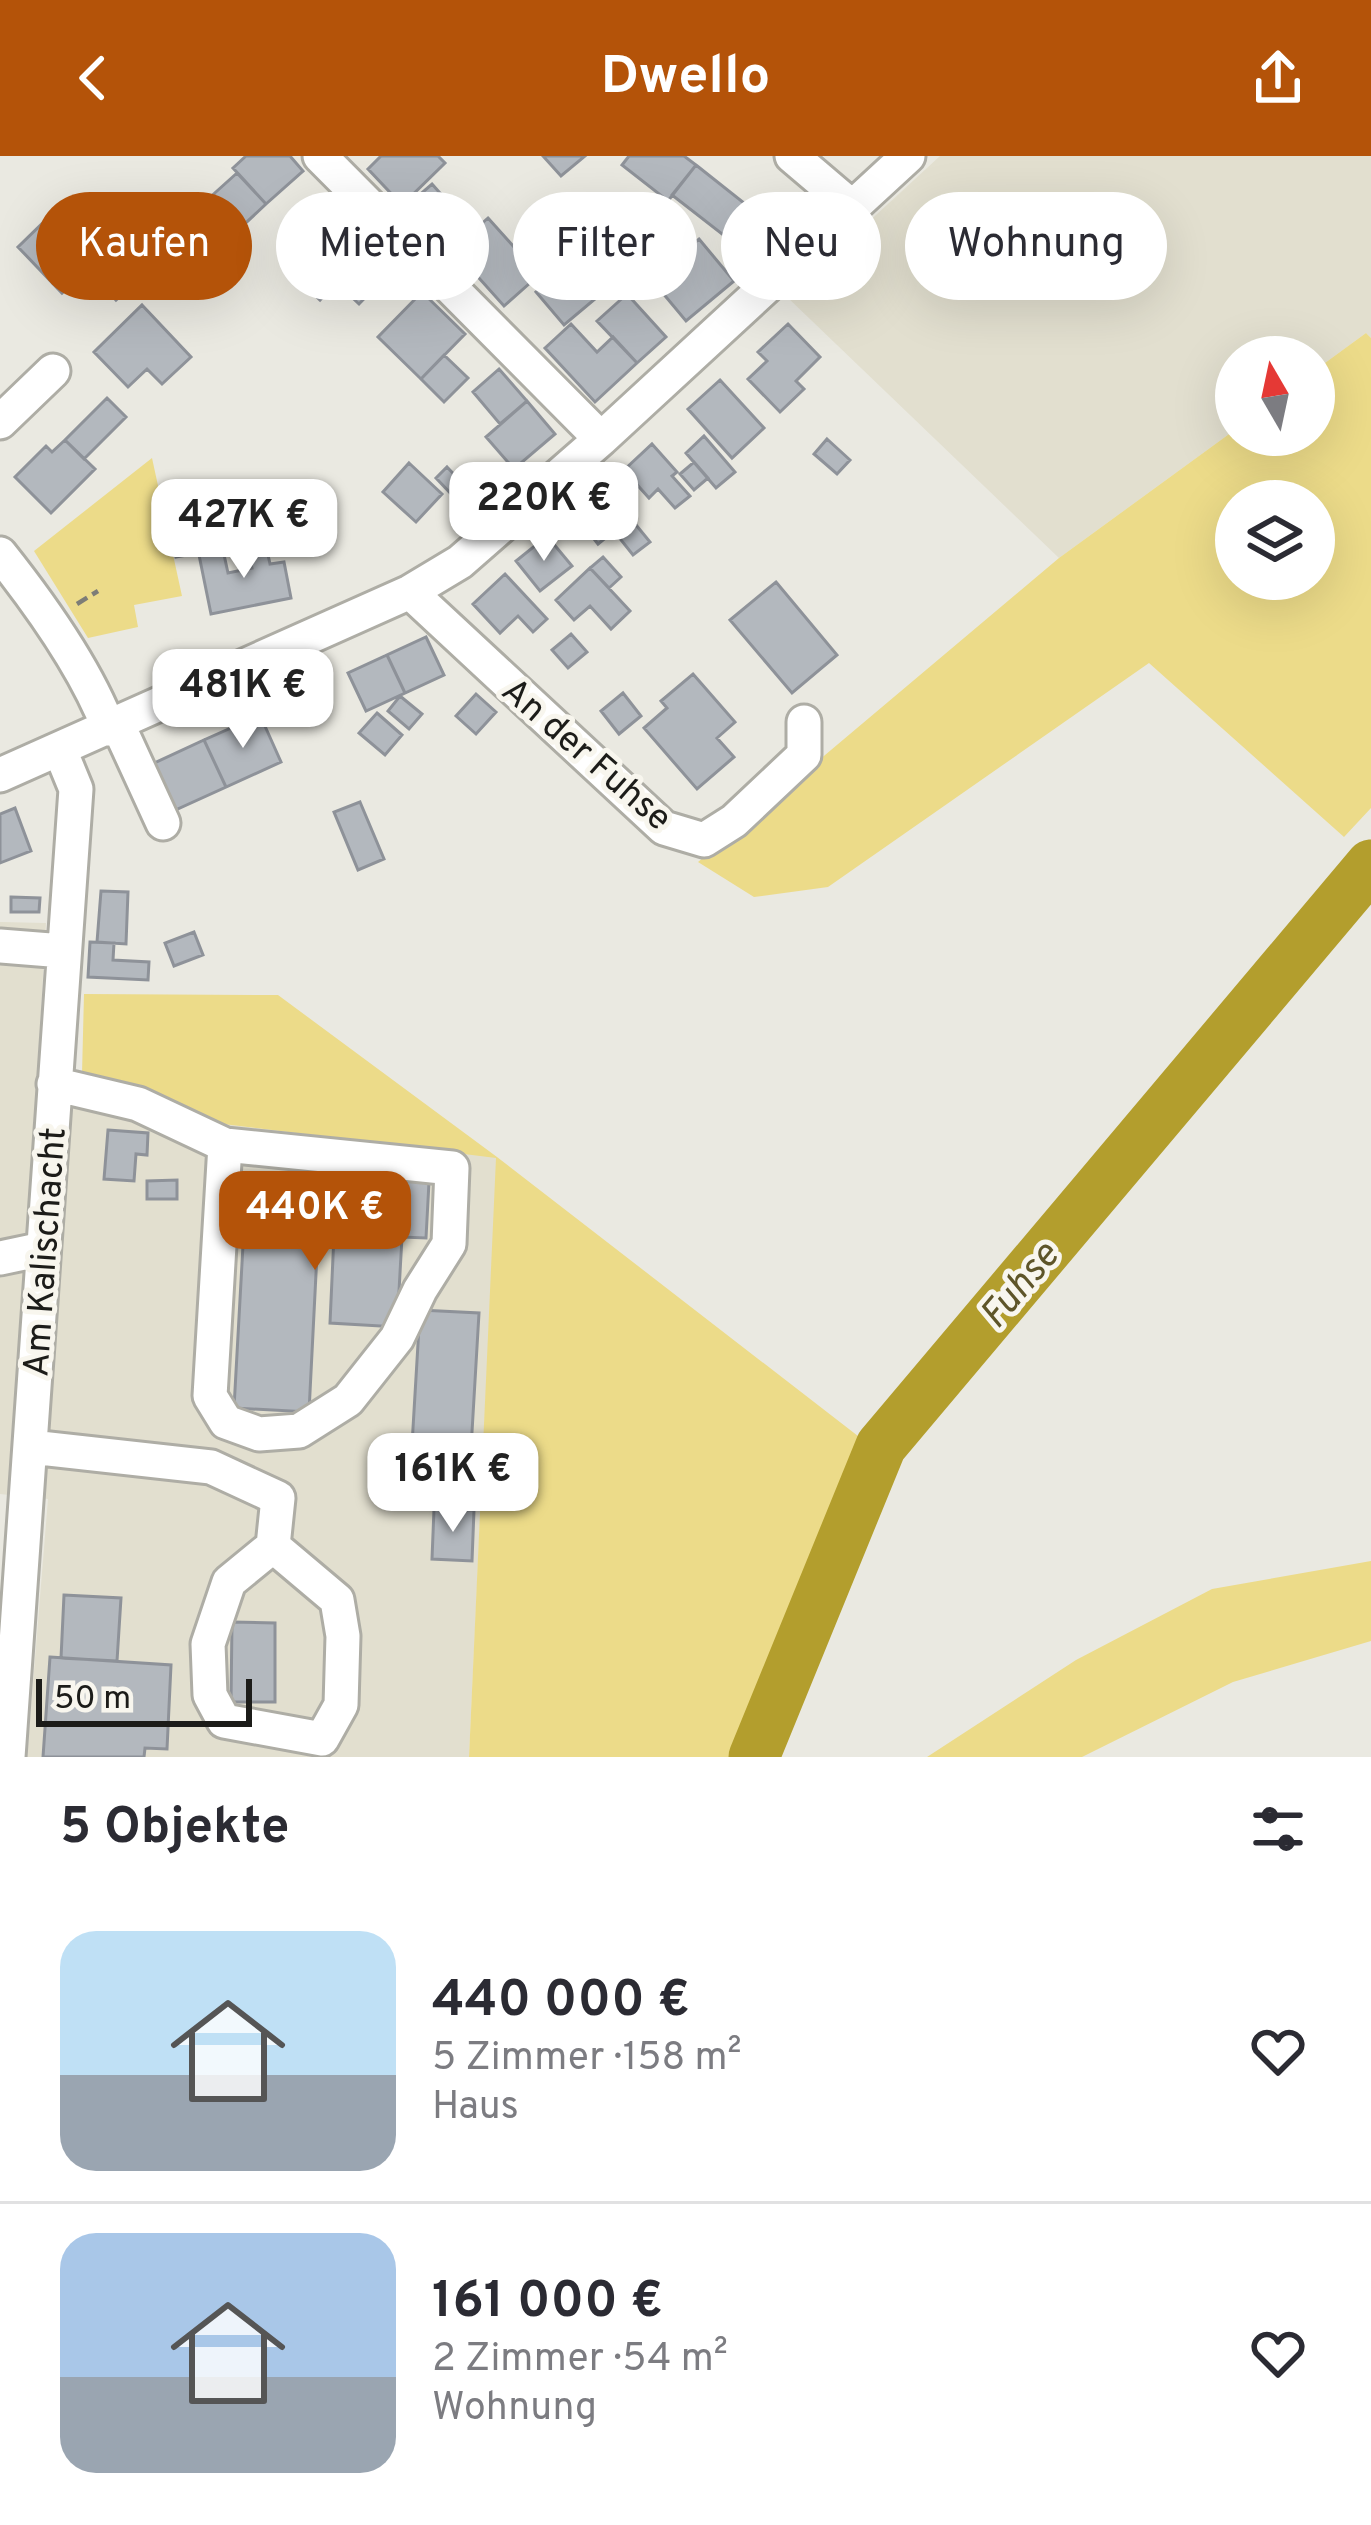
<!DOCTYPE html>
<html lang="de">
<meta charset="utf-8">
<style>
body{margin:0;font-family:Overpass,sans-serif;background:#f7f7f7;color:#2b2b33;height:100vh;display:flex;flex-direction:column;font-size:45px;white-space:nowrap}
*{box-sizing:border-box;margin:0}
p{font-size:39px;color:#7c7c81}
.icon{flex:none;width:66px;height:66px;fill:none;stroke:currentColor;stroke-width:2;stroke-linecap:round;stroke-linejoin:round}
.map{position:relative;height:1601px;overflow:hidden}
.drawer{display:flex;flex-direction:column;background:#fff;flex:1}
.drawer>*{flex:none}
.guide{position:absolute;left:36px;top:36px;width:1299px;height:108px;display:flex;gap:24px}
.needle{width:78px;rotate:351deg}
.tools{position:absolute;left:1215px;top:180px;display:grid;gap:24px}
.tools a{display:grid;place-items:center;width:120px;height:120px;border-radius:50%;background:#fff;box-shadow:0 12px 48px #0002;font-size:60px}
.scale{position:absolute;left:36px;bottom:30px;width:216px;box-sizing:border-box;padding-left:12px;border:6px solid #1c1c19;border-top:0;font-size:33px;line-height:42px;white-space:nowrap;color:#1c1c19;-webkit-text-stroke:9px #f8f6ee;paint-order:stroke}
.price{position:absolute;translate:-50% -102px;padding:0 27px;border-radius:24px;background:#fff;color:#222;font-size:39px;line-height:78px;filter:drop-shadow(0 3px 6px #0008)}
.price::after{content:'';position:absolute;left:50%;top:72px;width:36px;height:27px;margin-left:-18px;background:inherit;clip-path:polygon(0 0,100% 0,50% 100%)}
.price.active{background:#b45309;color:#fff}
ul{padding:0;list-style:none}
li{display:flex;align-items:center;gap:36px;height:300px;padding:0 60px}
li+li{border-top:3px solid #e1e1e2}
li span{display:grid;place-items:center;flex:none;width:336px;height:240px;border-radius:36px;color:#555}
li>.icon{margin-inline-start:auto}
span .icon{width:144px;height:144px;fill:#fffc;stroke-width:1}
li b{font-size:51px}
h2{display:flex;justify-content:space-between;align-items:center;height:144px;padding:0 60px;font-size:51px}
.pill{padding:0 42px;border-radius:54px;background:#fff;box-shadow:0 12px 48px #0002;font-size:42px;line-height:108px}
.pill.active{background:#b45309;color:#fff}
header{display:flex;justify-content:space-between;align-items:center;height:156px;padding:0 60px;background:#b45309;color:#fff;font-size:54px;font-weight:700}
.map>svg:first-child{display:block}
.built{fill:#e2dfcf}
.green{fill:#ecdb89;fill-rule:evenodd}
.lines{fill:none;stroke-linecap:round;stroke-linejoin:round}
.river{stroke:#b39e2d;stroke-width:51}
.building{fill:#b3b8be;stroke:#8e9299;stroke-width:3}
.minor-casing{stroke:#aeada5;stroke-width:39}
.path{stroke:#7d7d77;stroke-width:4.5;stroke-dasharray:12 6;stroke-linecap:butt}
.minor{stroke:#fff;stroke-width:33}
.labels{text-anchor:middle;stroke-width:10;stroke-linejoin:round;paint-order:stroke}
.street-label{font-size:36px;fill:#1c1c19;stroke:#f8f6ee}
.water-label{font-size:39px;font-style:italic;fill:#5e5529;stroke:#f8f6ee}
</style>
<header><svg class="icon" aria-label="back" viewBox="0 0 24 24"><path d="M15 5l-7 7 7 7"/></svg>Dwello<svg class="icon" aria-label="share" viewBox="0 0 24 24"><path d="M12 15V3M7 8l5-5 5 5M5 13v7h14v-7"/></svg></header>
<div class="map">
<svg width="1371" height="1601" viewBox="0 0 1371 1601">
<rect width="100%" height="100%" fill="#eae9e1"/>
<path class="built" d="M940,0h431v182l-5,-5 -52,38v-14h-78v72l-177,129 -272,-261z
M0,766l46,1 -8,142 100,22 85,37 274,33 -28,600h-442l21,-258 -48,-5z"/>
<path class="green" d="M1366,177l5,5v470l-27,29 -195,-174 -321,224 -74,10 -56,-35 361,-304 177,-129v6h78v-64zM1236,345h78v78h-78z
M152,302l30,138 -48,9 4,22 -50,11 -54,-87z
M84,838l194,1 219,162 370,286 -125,314h-273l27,-599 -273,-34 -85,-37 -56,-13z
M1371,1405v80l-138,41 -151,75h-155l149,-97 136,-71z"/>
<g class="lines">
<path class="river" d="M754,1601l127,-311 490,-581"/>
</g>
<path class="building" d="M246,0h44l13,15 -37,33 -33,-36z
M381,0h57l7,7 -43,42 -34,-36z
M543,0h42l-24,20z
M629,0h55l12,9 -28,36 -46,-36z
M696,9l67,53 -23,30 -68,-53z
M237,17l29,31 -30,28 -29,-32z
M432,28l16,18 -16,14 -16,-18z
M342,54l57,53 -40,41 -56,-53z
M54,56l44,46 -36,35 -44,-46z
M663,58l17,18 -40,39 -17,-19z
M488,62l51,57 -35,31 -51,-57z
M699,83l35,42 -48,40 -35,-42z
M113,106l20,22 -17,16 -20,-22z
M318,110l18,16 -16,18 -18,-17z
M601,112l13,15 -50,42 -28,-33 28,-23 14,18z
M422,136l43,42 -44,45 -43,-42z
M627,138l39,43 -29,26 -40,-42z
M142,149l49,52 -29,27 -15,-15 -19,18 -34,-35z
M571,168l26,28 16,-15 24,26 -42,39 -50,-54z
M788,168l32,33 -24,24 8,8 -24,23 -32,-33 19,-18 -9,-9z
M444,199l24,23 -24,24 -23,-23z
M499,213l28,32 -27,23 -27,-32z
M720,224l44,48 -32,30 -44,-49z
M107,242l19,19 -42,42 -19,-19z
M527,245l28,33 -41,35 -28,-32z
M704,280l31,36 -19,16 -30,-35z
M827,283l23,21 -13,14 -23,-20z
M65,284l30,29 -44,44 -36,-36 31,-31 6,6z
M652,288l25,28 -5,4 18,20 -15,12 -17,-19 -9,9 -25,-28z
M694,306l14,16 -14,12 -14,-16z
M409,307l33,31 -26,28 -33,-30z
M447,311l20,21 -11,11 -20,-21z
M605,331l45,55 -17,13 -19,-24 -16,13 -25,-32z
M291,344l6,32 -30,6 -4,-26 13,-3 -1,-6z
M203,369l5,26 -32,6 -5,-26z
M547,380l25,30 -32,25 -24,-30z
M265,385l5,23 14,-2 7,36 -80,16 -12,-59 24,-5 5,23 24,-5 -5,-24z
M603,401l18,20 -12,11 -19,-20z
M590,412l40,43 -19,18 -21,-23 -16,14 -18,-20z
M505,418l42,45 -14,13 -15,-16 -18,17 -27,-29z
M776,426l61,73 -45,38 -62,-73z
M571,478l16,18 -19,16 -16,-18z
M426,481l18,38 -39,18 -18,-38z
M387,499l18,38 -39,18 -18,-38z
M693,518l42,48 -18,16 17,19 -37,32 -53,-61 23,-20 -6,-7z
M623,537l18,23 -22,18 -18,-23z
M476,538l20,18 -20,22 -20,-18z
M400,540l22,18 -13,15 -21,-18z
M377,557l25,22 -17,20 -26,-22z
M260,559l21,47 -55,25 -22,-47z
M204,584l22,47 -55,25 -21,-47z
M360,646l24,57 -26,11 -24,-58z
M15,652l16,43 -31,12v-49z
M101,735l27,1 -2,52 -29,-2z
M11,741l29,1 -1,14h-28z
M194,776l9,23 -29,11 -9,-23z
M90,786l24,1 -1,17 36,2 -1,18 -60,-3z
M108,974l40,3 -1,22 -11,-1 -2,27 -30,-2z
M247,1017l182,9 -3,56 -24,-1 -5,90 -67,-4 4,-88 -16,-1 -9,178 -75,-4z
M177,1024v19h-30v-18z
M420,1154l59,3 -8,136 -59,-4z
M434,1353l40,1 -2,51 -40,-2z
M64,1439l57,3 -4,63 -56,-3z
M232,1466l43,1v79h-44z
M50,1501l121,8 -4,84 -22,-1 -1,9h-101z"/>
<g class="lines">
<g class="minor-casing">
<path id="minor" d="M320,0l281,283
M792,0l60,51
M0,266l53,-51
M0,398c39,49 87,117 109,175
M410,436l254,236 40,12 30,-19 70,-66v-33
M118,569l45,98
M0,619l410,-183 50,-30 141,-123 307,-283
M0,790l63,5
M54,928l84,20 87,41 -15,251 16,26 33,12 40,-3 49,-31 49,-62 23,-48 29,-46 3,-76 -227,-23
M0,1102l43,-9
M31,1291l180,20 67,31 -5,48 -44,36 -21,62 2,51 14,26 98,18 19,-34 2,-69 -6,-36 -64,-54
M8,1601l68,-968 -16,-39"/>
</g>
<path class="path" d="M77,448l21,-13"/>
<use href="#minor" class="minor"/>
</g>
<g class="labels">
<g class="street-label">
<text transform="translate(588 597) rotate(41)" y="13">An der Fuhse</text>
<text transform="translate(43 1096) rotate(-86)" y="13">Am Kalischacht</text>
</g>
<g class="water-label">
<text transform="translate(1018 1128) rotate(-50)" y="14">Fuhse</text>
</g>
</g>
</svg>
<div class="tools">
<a><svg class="needle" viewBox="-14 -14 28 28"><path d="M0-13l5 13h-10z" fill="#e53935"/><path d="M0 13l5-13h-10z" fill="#7c7c81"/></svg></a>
<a><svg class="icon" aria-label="layers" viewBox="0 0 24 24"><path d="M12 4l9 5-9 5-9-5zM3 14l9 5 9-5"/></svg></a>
</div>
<div class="scale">50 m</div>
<b class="price" style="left:544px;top:408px">220K €</b>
<b class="price" style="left:244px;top:425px">427K €</b>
<b class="price" style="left:243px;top:595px">481K €</b>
<b class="price active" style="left:315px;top:1117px">440K €</b>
<b class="price" style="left:453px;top:1379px">161K €</b>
<div class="guide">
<a class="pill active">Kaufen</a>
<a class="pill">Mieten</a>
<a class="pill">Filter</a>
<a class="pill">Neu</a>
<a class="pill">Wohnung</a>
</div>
</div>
<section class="drawer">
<h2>5 Objekte<svg class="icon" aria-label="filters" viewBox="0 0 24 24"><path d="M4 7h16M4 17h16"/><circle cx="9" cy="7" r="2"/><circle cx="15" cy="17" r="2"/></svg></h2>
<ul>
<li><span style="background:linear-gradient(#bfe0f5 60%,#9aa5b1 0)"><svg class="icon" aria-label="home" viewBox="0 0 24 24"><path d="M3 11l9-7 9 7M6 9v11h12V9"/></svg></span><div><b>440 000 €</b><p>5 Zimmer · 158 m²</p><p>Haus</p></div><svg class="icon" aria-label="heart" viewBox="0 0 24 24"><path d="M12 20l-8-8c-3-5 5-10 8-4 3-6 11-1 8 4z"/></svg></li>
<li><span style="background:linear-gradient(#a9c7e8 60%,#9aa5b1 0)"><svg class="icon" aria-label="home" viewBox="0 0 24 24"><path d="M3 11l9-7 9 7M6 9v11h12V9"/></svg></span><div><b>161 000 €</b><p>2 Zimmer · 54 m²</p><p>Wohnung</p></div><svg class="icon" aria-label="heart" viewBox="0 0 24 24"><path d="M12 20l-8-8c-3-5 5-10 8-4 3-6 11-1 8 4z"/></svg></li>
</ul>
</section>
